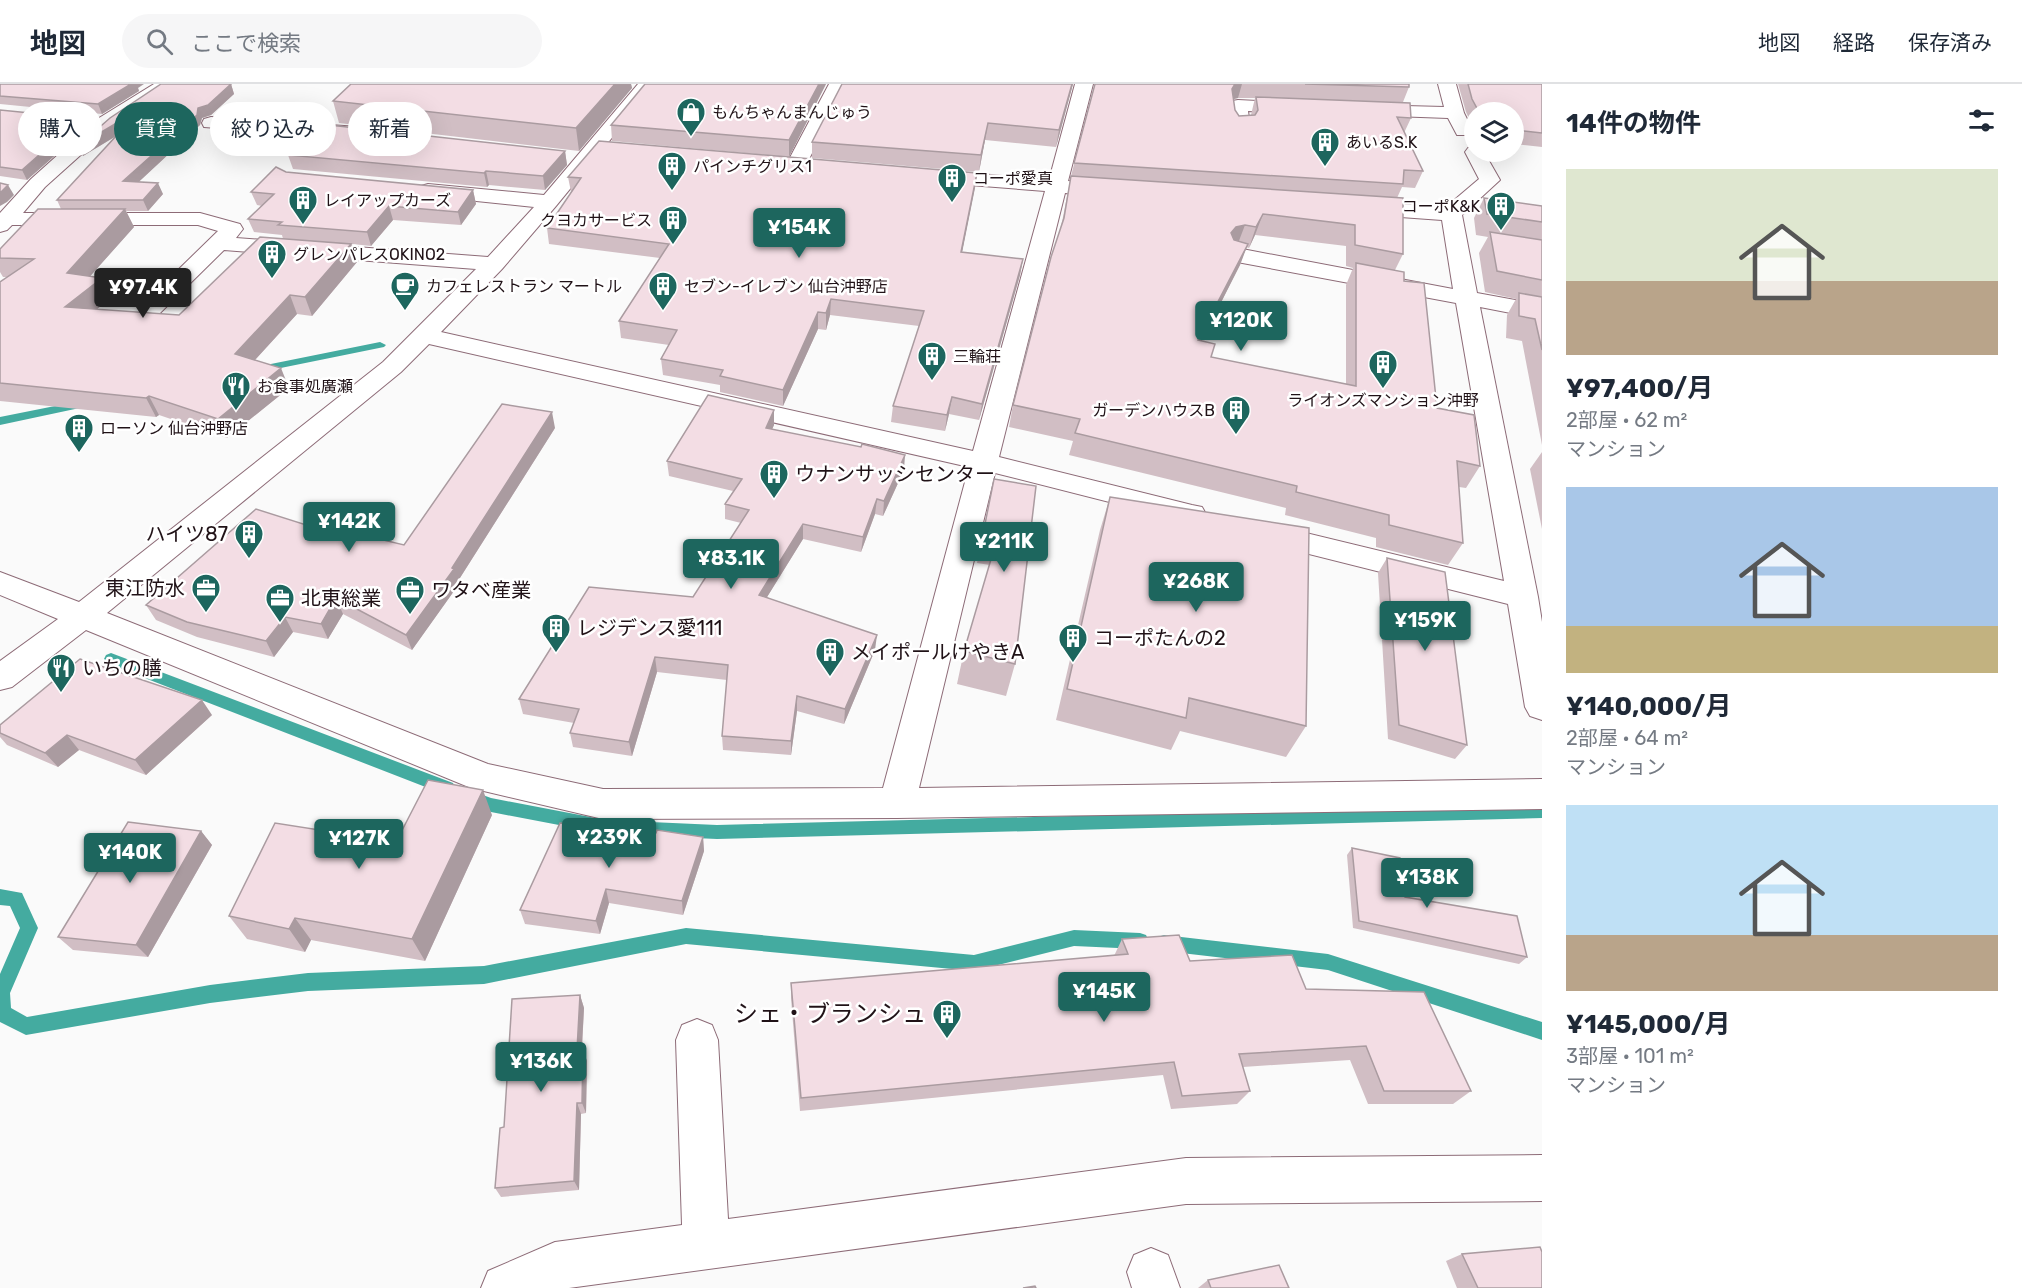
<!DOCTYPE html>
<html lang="ja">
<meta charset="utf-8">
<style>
body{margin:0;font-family:Rubik,"Noto Sans JP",sans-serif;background:#f6f6f7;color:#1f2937;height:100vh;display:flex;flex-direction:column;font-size:22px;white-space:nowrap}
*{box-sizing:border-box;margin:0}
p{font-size:20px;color:#747a83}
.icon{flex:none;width:33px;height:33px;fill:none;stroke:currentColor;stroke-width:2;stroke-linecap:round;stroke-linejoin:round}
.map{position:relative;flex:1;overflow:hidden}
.panel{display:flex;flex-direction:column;background:#fff;width:480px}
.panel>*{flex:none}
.banner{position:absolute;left:18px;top:18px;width:570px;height:54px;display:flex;gap:12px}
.buttons{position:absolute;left:1464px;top:18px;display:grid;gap:12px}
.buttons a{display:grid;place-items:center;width:60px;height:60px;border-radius:50%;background:#fff;box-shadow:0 6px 24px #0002;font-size:30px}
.price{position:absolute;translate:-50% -51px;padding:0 14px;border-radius:6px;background:#1d665e;color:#fff;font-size:20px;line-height:39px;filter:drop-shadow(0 2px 3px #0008)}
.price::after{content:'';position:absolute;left:50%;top:36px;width:18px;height:14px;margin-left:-9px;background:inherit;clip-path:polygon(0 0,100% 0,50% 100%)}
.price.on{background:#222;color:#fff}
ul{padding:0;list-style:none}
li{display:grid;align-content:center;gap:12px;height:318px;padding:0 24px}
li span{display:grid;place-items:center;height:186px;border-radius:0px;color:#555}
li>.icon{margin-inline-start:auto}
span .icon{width:108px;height:108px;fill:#fffc;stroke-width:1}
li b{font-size:26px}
h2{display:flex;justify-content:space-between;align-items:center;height:72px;padding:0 24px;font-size:26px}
.chip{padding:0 21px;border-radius:27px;background:#fff;box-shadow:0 6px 24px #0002;font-size:21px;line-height:54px}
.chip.on{background:#1d665e;color:#fff}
header{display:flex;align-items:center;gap:36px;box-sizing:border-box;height:84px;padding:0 30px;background:#fff;border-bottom:2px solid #e0e1e3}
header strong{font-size:28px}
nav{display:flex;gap:33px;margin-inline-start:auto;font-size:21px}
.search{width:420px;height:54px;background:#f6f6f7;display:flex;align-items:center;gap:15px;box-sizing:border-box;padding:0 21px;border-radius:33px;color:#747a83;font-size:22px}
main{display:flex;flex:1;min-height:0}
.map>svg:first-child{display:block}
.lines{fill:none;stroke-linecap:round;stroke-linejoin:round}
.stream{fill:#44aba0;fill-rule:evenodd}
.minor-casing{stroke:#8d6b77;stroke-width:2}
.minor{fill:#fff;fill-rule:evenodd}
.wall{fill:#d1bec4;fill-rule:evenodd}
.shaded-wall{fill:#aa9ba0}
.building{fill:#f3dde4;stroke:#aa9ba0;stroke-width:1.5}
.labels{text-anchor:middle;stroke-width:5;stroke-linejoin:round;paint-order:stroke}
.far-poi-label{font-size:16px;fill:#201217;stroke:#fff;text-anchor:start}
.poi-label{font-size:20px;fill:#201217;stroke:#fff;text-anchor:start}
.near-poi-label{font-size:24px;fill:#201217;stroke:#fff;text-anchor:end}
</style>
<header>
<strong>地図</strong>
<div class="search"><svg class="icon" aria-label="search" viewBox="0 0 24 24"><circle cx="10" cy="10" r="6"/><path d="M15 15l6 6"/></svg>ここで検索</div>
<nav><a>地図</a><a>経路</a><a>保存済み</a></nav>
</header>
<main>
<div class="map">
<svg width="1542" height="1204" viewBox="0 0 1542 1204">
<rect width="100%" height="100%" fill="#fafafa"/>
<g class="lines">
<path class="stream" d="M380,258l6,3 -2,2 -128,26 -6,-3 6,-3z
M85,316l6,4 -2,2 -89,19v-8z
M111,569l342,130 2,5 -2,5 -6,2 -6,-2 -335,-130 -2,-4 2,-4z
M469,706l22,8 115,22 111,5 825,-21v14l-825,21 -111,-5 -115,-22 -28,-10 -2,-5 2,-5z
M0,805l22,4 16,35 -28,65 1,15 16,9 183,-32 98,-12 176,-7 202,-38 288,27 100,-25 66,3 6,2 3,6 -3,6 -6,2 -66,-3 -100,25 -288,-27 -202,40 -176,7 -98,12 -184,32 -26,-13v-48l20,-46 -10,-22 -10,-1z
M1164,851l164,19 214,68v18l-214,-70 -164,-19 -6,-2 -3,-6 3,-6z"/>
<g class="minor-casing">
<path id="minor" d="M154,0h21l-62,42 -68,61 -22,26h177l40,11 3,5 -7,9 252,19 46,-50 -106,-11 -7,-2 -3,-4 3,-4 7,-2 116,11 94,-111h18l-100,122 -54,63 -61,63 532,119 72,-260 -114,-9 -7,-2 -3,-4 3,-4 7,-2 118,10 26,-96h18l-25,97 45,4 7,2 3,4 -3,4 -7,2 -48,-4 -66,264 193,48 10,2 4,7 -4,7 -10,2 -197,-50 -76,315 623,-9v30l-645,9 -294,1 -132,-31 -385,-158 -74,57 -12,3v-29l58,-42 -58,-24v-23l79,30 304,-240 93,-93 -252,-19 -65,64 -8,2 -8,-2 -4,-5 4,-5 75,-73 -20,-6h-186l-5,5 -7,2v-19l31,-34 68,-61zM429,260l540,123 -86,321 -280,1 -115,-25 -381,-151 294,-241z
M829,0h18l-41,81 -3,4h-14l-3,-4z
M1438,0h18l8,29 9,18 -2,4h-14l-9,-17 -82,-3 -6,-1 -3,-4 3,-4 6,-1 78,2z
M1238,16l59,3 6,1 3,4 -3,4 -6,1 -49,-2 2,15 -2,4h-14l-2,-4 -3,-21 3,-4z
M211,33l148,10 7,2 2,4 -2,4 -7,2 -155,-12 -2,-4 2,-4z
M1474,62v6h10l16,28 -38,35 15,78 65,12v14l-62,-12 58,290 4,25v98l-12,-4 -5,-9 -17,-103 -243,-61 -10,-3 -5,-7 5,-7 10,-3 239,58 -48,-278 -219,-41 -8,-2 -3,-5 3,-5 8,-2 216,41 -11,-69 -83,-6 -7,-2 -3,-4 3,-4 7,-2 87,5 33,-28 -14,-27 3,-4z
M697,935l15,6 6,15 10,179 458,-61 356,-3v46l-356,3 -617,84h-88l7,-17 67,-29 127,-17 -6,-185 6,-15z
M1151,1164l17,7 12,33h-48l-5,-16 7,-17z"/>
</g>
<use href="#minor" class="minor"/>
</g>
<path class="wall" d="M0,0l138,4 1,3 -37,23 -102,-10z
M231,0l3,10 -23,21 -9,3 -2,7 -62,57 25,12 -15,17h-22l8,16 -44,49 12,2 10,19 -16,13 83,5 104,-76 -1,-4 -28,-3 -6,-13 14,-13 -5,-1 -6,-13 35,-20 187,18 3,14 -15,21 -68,-5 -22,26 -19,-2 5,18 -45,54 -15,-2 -42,46 34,28 -62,50 -68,-23 -3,2 -156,-16v-119l8,-5h-5l-3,-5v-23l61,-40 -4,-9 59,-64 -33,20 -5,-10z
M615,0h16l1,4 -53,63 -240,-28 -6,-22z
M826,0l-37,73 -177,-16 -1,-16z
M1073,0l-17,63 -71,-7 -6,32 -167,-14v-16z
M1095,0h314v3l-6,15 8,16 -7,15 19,38 -8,17 -13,-1 -5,11 6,56 -8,16 9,11 33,127 43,58 -14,22 -7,-1 4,56 -15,22 -72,-18v-9l-91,-23 1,-7 -217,-53 4,-14 -64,-14 4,-22 49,-183 9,-46zM1238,14h17l-4,17 -12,1 -4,-6 -2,-11zM1255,151l91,11v20l7,2 -7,17v99l-135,-27 -10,-16 39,-76 6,-18 3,1z
M1458,0h84v63l-28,-3v-32h-40v17l-8,-17z
M0,26l86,18 -59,52 -27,-4z
M565,67l2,14 -22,25 -56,-5 -2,2 -194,-18 -5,-14z
M977,89l-15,79 61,7 -3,16 -41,145 -30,-6 -4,17 -54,-9 2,-16 26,-80 -89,-11 -4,15 -8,-1 -35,77 -63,-14v-7l-57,-10 -2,-16 8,-14 -48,-7 -2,-17 41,-63 -111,-14 -2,-16 24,-36 -3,-15z
M1484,114l58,8v239l-20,-104 -16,-3 1,-23 9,-16 -31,-7 -6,-39 9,-16 -12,-2 -2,-17z
M774,326v15l-2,4 132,41 -21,46 -8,-2 -14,38 -58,-13 -36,58 108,53 -31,74 -47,-13 -6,44 -68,-5 -1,-14 5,-56 -70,-8 -25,84 -59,-9 -3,-14 4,-10 -51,-9 -4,-15 174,-102 48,-74 -16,-4v-15l8,-13 -64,-15 -2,-15z
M555,344l-97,153 1,3 -47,66 -69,-36 -15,25 -35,-7 -19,25 -77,-20 -41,-17 -10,-15 179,-74 79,14z
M1542,368v77l-12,-60z
M994,395l21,185 -9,32 -49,-12 7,-33 26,-86 -13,-2z
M1110,413l196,229 -20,31 -106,-26 -9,19 -115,-30 44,-190z
M1387,474l80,187 -12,14 -67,-20 -10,-166z
M212,631l-66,60 -67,-25 -21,17 -51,-22 -7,-8v-12z
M492,731l-67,146 -114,-21 -6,12 -58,-13 -18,-23 167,-74z
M201,747l11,14 -64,112 -75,-7 -15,-13z
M656,749l47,4 1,14 -21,64 -74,-12 -9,31 -75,-10 -5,-14z
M1352,764l53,49 122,60 -8,7 -166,-36 -6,-73z
M1122,855l68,22 116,28 165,102 -18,13h-85l-18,-44 -107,7 7,24 -13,13 -66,5 -8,-34 -363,36 -9,-113v-15l323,-27z
M580,911l4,13 -2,42h1l4,11 -1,52 -5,1 -2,76 -78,7 -6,-9 9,-61z
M1462,1170l80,34h-85l-11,-27z
M1208,1196l81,8h-91z"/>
<path class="shaded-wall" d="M131,0h13l-6,4 1,3 -37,23 -4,-10z
M231,0l3,10 -23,21 -9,3 -2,7 -72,67 -5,-11 75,-73z
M615,0h16l1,4 -53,63 -3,-23z
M819,0h7l-37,73v-17z
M1072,0h1l-17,63 3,-17z
M1235,0h7l-4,14 -8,2 2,-11z
M142,24l4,10 -63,38 -5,-10z
M81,34l5,10 -59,52 -5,-10z
M988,39l-3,17 -6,32 2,-17z
M565,67l2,14 -22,25 -2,-14z
M486,87l3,14 -2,2 -3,-14z
M977,89l-2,15 -16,80 2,-16z
M158,99l5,11 -15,17 -5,-11z
M8,101l6,10 -7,7 -7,4v-13z
M473,106l3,14 -15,21 -3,-13z
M389,122l4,14 -22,26 -4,-14z
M125,125l9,18 -57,64 -10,-18z
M1263,130l-8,21 -6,13 7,-21z
M1245,141l-8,21 -6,-13 5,-6z
M351,160l6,18 -45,54 -7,-19z
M1248,160l-8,21 -49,97 7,-22z
M1023,175l-3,16 -41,145 3,-16z
M102,194l10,19 -36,29 -11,-19z
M290,211l7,19 -54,59 -8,-19z
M831,215l-1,16 -4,15v-17z
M818,228v17l-35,77v-16z
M281,284l8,20 -62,50 -9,-19z
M149,312l10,19 -3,2 -10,-19z
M952,313l-3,17 -4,17 2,-16z
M774,326v15l-8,18v-15z
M552,328l3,16 -97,153 1,3 -47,66 -6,-15 46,-67z
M905,371l-1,15 -21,46 1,-15z
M877,415l-2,15 -14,38 2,-15z
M803,440v15l-44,71v-15z
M336,514l7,16 -15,25 -7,-15z
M285,533l8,15 -19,25 -8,-16z
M877,551l-2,15 -31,74 1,-15z
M655,573l2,15 -25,84 -3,-14z
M797,612v15l-6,44v-14z
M202,616l10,15 -66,60 -11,-15z
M67,651l12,15 -21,17 -13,-14z
M483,706l9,25 -67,146 -13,-22z
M201,747l11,14 -64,112 -12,-12z
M703,753l1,14 -21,64 -1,-14z
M606,805l3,14 -9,31 -4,-13z
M295,834l16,22 -6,12 -16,-23z
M580,911l4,13 -3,54 -4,-12z
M583,966l4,11 -1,52 -4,-10z
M577,1019l4,11 -2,76 -5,-9z"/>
<path class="building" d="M0,0h131l-33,20 -98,-8z
M161,0h70l-23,21 -10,3 -1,7 -74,66 35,2 -15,17h-86l85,-92 -64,38 32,-28z
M351,0h264l-39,44 -243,-27z
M645,0h174l-30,56 -178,-15z
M842,0h230l-13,46 -71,-7 -7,32 -169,-13z
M1095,0h140l-3,5 3,21 4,6 16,-1 3,-5 -2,-13 154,6 1,15 -14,-1 26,54 -19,-1 -1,14 -329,-21z
M1305,0h104v3z
M1468,0h74v49l-27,-3 -1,-5v-13h-35l-7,-13z
M0,26l81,8 -59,52 -22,-3z
M320,40l245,27 -22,25 -57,-5 -2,2 -196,-18z
M599,57l378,32 -16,79 62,7 -41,145 -30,-7 -5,18 -54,-9 31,-95 -93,-12 -5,14 -8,-1 -35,78 -63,-14 3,-6 -62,-11 16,-29 -58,-9 50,-77 -122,-16 34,-50 -13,-1z
M276,83l10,5 187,18 -15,22 -69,-6 -22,26 -89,-7 4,-3 -34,-3 26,-25 -23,-2z
M1071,92l332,22v56l-48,-9v-20l-92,-11 -7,13 -11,-2 -9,2 -5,6 3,7 14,4 -50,96 17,4 -4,13 145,29v-123l48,9v9l20,2 13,125 37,7 6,51 -23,-5 6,82 -74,-18v-10l-93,-23 1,-6 -222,-53 5,-14 -67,-14 38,-148 13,-39z
M0,99l8,2 -8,8z
M1484,114l58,8v16l-55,-8z
M38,125h87l-58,64 35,5 -37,29 114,8 81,-78 91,7 -46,53 -15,-2 -55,59 46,14 -63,51 -69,-23 -3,2 -146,-15v-101l34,-23 -34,-1v-9z
M1490,148l52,8v40l-45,-9z
M1519,209l23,4v53l-7,-31 -16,-3z
M708,311l66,15 -8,18 95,19 1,-3 43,11 -21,46 -7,-2 -14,38 -60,-13 -44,71 118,40 -32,74 -48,-13 -6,45 -69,-5 6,-71 -73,-8 -26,85 -59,-9 9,-24 -60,-10 70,-112 104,10 56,-87 -24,-6 17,-25 -75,-18z
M502,320l50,8 -100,156 2,1 -48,66 -70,-37 -15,26 -36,-7 -19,24 -79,-19 -41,-17 110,-96 69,22 4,-4 75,18z
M994,395l42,7 -21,178 -51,-13 35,-119 -15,-3z
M1110,413l199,31 -3,198 -117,-28 -3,20 -119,-29z
M1387,474l58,14 22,173 -68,-20z
M80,575l122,41 -67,60 -68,-25 -22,18 -45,-20v-8z
M428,696l55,10 -71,149 -117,-21 -6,11 -60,-13 46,-93 121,19z
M128,738l73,9 -65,114 -78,-8z
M560,739l96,10 1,-3 46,7 -21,64 -76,-12 -10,32 -76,-11z
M1352,764l48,10 5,39 112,19 10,41 -168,-36z
M1179,851l11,26 102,-6 14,34 118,3 47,99h-87l-18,-45 -127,8 11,37 -68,5 -8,-34 -373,36 -10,-115 337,-29 -6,-15z
M580,911l-3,55h6l-1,53h-5l-3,78 -79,7 5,-60 4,-1 8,-128z
M1540,1163l2,5v36h-64l-16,-34z
M1279,1181l10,23h-78l-3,-8z
M1035,1202l1,2h-13z"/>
<defs>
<g id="shop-pin" transform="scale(1.5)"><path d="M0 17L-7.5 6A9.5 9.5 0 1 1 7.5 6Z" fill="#1d665e" stroke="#fff"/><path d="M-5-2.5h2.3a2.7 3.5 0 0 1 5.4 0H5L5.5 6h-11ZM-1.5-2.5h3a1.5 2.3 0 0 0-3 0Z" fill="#fff"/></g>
<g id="building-pin" transform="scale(1.5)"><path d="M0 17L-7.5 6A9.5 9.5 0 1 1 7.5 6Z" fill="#1d665e" stroke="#fff"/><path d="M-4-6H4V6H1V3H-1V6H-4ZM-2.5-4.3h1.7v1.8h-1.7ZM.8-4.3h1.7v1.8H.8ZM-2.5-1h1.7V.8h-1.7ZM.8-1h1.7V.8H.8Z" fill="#fff"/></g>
<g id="cafe-pin" transform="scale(1.5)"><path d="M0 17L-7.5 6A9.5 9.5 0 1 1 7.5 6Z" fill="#1d665e" stroke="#fff"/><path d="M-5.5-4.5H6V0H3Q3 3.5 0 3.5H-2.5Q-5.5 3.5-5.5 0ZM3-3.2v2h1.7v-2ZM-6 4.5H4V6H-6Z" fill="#fff"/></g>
<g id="restaurant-pin" transform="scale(1.5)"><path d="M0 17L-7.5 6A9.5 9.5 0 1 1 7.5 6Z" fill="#1d665e" stroke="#fff"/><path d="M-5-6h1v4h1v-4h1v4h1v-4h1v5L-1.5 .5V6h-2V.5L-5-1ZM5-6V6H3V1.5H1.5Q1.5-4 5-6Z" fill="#fff"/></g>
<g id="office-pin" transform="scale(1.5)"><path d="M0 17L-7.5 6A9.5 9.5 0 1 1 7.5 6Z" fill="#1d665e" stroke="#fff"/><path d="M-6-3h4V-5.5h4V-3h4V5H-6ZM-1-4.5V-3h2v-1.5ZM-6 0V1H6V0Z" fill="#fff"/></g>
</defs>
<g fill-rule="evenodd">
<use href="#shop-pin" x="691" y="28"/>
<use href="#building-pin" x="1325" y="58"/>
<use href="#building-pin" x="672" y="82"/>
<use href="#building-pin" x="952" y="94"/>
<use href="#building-pin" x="303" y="116"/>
<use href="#building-pin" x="1501" y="122"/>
<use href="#building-pin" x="673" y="136"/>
<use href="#building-pin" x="272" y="170"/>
<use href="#cafe-pin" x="405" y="202"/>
<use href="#building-pin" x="663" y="202"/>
<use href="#building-pin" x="932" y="272"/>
<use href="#building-pin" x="1383" y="280"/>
<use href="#restaurant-pin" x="236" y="302"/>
<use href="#building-pin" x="1236" y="326"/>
<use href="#building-pin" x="79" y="344"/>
<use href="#building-pin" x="774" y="390"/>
<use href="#building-pin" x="249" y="450"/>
<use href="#office-pin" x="206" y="504"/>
<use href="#office-pin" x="410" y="506"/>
<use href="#office-pin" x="280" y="514"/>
<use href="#building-pin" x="556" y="544"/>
<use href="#building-pin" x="1073" y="554"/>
<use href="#building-pin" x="830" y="568"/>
<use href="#restaurant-pin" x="61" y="584"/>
<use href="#building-pin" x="947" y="930"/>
</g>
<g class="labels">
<g class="far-poi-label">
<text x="712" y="34">もんちゃんまんじゅう</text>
<text x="1346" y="64">あいるS.K</text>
<text x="693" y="88">パインチグリス1</text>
<text x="973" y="100">コーポ愛真</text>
<text x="324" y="122">レイアップカーズ</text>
<text x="1480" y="128" text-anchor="end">コーポK&amp;K</text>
<text x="652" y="142" text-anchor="end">クヨカサービス</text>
<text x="293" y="176">グレンパレスOKINO2</text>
<text x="426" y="208">カフェレストラン マートル</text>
<text x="684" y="208">セブン-イレブン 仙台沖野店</text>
<text x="953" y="278">三輪荘</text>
<text x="257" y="308">お食事処廣瀬</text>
<text x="1383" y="322" text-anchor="middle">ライオンズマンション沖野</text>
<text x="1215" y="332" text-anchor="end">ガーデンハウスB</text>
<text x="100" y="350">ローソン 仙台沖野店</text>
</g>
<g class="poi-label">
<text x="795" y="397">ウナンサッシセンター</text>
<text x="228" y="457" text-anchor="end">ハイツ87</text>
<text x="185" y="511" text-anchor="end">東江防水</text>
<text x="431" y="513">ワタベ産業</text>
<text x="301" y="521">北東総業</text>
<text x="577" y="551">レジデンス愛111</text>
<text x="1094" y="561">コーポたんの2</text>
<text x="851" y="575">メイポールけやきA</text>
<text x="82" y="591">いちの膳</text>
</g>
<g class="near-poi-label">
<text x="926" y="938">シェ・ブランシュ</text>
</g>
</g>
</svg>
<div class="buttons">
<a><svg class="icon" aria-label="layers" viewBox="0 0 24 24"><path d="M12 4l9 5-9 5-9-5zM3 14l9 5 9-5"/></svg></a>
</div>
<b class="price" style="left:799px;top:175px">¥154K</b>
<b class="price on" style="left:143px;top:235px">¥97.4K</b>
<b class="price" style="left:1241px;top:268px">¥120K</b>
<b class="price" style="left:349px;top:469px">¥142K</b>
<b class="price" style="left:1004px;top:489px">¥211K</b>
<b class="price" style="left:731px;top:506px">¥83.1K</b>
<b class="price" style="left:1196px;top:529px">¥268K</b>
<b class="price" style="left:1425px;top:568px">¥159K</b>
<b class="price" style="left:609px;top:785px">¥239K</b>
<b class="price" style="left:359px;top:786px">¥127K</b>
<b class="price" style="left:130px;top:800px">¥140K</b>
<b class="price" style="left:1427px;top:825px">¥138K</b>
<b class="price" style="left:1104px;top:939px">¥145K</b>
<b class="price" style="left:541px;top:1009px">¥136K</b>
<div class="banner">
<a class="chip">購入</a>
<a class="chip on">賃貸</a>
<a class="chip">絞り込み</a>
<a class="chip">新着</a>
</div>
</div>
<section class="panel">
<h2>14件の物件<svg class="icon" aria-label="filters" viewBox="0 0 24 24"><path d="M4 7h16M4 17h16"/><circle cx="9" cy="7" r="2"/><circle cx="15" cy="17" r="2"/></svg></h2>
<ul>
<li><span style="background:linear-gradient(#dfe7d0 60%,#b9a48a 0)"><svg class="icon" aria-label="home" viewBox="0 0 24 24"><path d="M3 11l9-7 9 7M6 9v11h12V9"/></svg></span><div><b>¥97,400/月</b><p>2部屋 · 62 m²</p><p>マンション</p></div></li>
<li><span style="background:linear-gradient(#a9c7e8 75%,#c2b280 0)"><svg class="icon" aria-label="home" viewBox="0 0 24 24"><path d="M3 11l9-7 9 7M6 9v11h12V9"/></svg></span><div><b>¥140,000/月</b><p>2部屋 · 64 m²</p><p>マンション</p></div></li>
<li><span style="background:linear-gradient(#bfe0f5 70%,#b9a48a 0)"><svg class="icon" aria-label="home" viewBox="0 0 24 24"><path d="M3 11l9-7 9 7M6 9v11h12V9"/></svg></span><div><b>¥145,000/月</b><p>3部屋 · 101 m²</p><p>マンション</p></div></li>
</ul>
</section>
</main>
